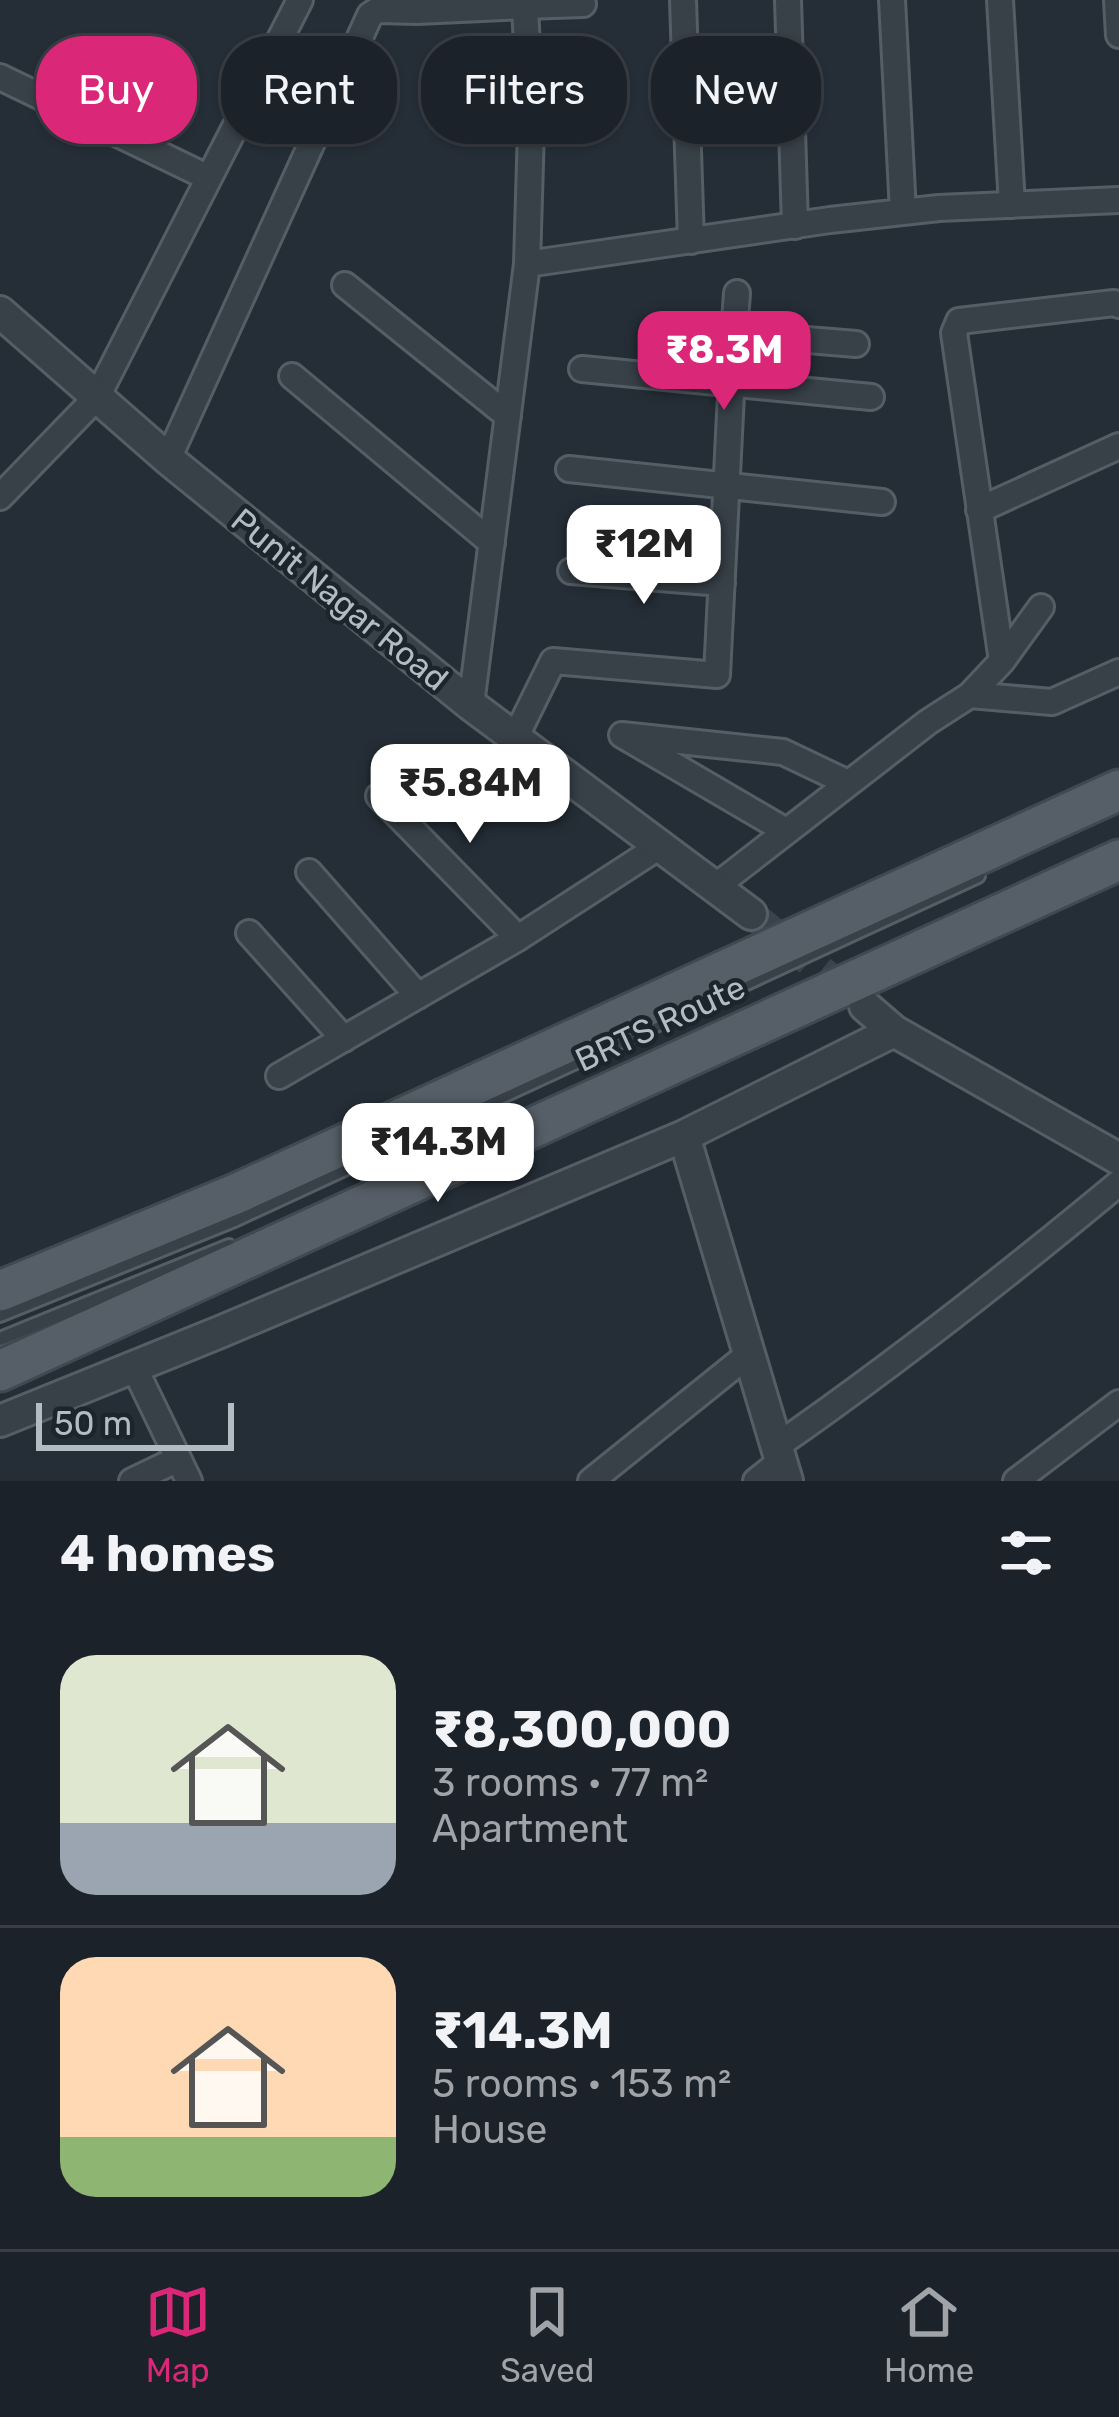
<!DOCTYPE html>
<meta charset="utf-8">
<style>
body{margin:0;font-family:Rubik,sans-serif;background:#252a31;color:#f1f3f6;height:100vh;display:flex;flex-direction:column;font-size:45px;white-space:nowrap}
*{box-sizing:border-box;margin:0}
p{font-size:39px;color:#a0a4a8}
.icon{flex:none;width:66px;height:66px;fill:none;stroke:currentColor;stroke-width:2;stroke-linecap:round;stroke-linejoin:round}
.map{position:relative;height:1481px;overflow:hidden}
.details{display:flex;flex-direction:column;background:#1c2229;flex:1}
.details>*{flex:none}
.top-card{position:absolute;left:36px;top:36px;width:1047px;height:108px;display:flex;gap:24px}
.scale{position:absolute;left:36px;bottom:30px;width:198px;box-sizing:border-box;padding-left:12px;border:6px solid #b3bbc3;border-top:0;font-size:33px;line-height:42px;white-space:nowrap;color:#b3bbc3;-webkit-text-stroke:9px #1d252c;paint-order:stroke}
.price{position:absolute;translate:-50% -102px;padding:0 27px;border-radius:24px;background:#fff;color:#222;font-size:39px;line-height:78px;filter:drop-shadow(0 3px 6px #0008)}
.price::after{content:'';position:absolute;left:50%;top:72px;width:36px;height:27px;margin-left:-18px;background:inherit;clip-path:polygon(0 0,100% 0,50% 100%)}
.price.active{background:#db2777;color:#fff}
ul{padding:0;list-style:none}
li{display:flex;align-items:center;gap:36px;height:300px;padding:0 60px}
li+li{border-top:3px solid #3a3f46}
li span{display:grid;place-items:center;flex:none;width:336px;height:240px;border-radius:36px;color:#555}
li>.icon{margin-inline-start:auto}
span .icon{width:144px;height:144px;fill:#fffc;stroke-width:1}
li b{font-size:51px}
h2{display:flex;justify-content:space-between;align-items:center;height:144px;padding:0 60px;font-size:51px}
.pill{padding:0 42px;border-radius:48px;background:#1c2229;box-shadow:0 3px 9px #0004,0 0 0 3px #3a3f46;font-size:42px;line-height:108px}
.pill.active{background:#db2777;color:#fff}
.menu{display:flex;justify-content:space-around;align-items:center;height:168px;border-top:3px solid #3a3f46;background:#1c2229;font-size:33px;color:#a0a4a8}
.menu a{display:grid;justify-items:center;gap:6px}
.menu .active{color:#db2777}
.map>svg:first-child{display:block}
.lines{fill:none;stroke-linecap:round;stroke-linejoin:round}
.tertiary-tunnel{stroke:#3a434c;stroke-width:30;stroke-dasharray:30 15;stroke-linecap:butt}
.service-casing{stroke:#565e65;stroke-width:18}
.minor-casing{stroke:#565e65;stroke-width:30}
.tertiary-casing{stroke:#565e65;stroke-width:36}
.primary-casing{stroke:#414950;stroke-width:45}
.service{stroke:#384048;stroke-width:12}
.minor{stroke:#384048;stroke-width:24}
.tertiary{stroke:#384048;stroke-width:30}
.primary{stroke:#565f67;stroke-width:39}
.labels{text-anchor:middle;stroke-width:9;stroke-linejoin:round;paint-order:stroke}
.street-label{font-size:33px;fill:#b3bbc3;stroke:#1d252c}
</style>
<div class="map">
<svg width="1119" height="1481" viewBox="0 0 1119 1481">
<rect width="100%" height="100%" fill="#252e37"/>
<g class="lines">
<path class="tertiary-tunnel" d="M751,914l104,84"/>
<g class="service-casing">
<path id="service" d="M0,1315l232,-94 746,-345
M0,1339l229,-93"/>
</g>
<g class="minor-casing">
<path id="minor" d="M683,0l8,241
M788,0l7,226
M892,0l11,212
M1000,0l12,205
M1117,0l2,35
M525,6l58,-2
M0,77l209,101
M527,264l303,-44 109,-12 180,-8
M345,285l163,131
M734,334l3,-41
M582,369l289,28
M292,376l200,167
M168,459l202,-444 8,-5 39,1 108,-5 6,123 -4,135 -56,441
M569,469l313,33
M0,497l97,-100 203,-397
M979,510l140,-64
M571,571l151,12
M1002,661l-48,-328 5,-12 155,-18 5,2
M970,695l82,7 67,-30
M515,738l38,-77 164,14 17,-341 122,10
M379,796l139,142
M786,831l-164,-96 161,17 65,31
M309,872l109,124
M715,887l213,-165 42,-27 32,-34 39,-54
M249,933l95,106
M279,1076l239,-138 142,-92
M134,1367l55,114
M777,1446c118,-82 231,-171 342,-263
M132,1481l46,-22
M591,1481l158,-127
M756,1481l25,-20
M1016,1481l103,-78"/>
</g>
<g class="tertiary-casing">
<path id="tertiary" d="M0,312l168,147 303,246 280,209
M865,1006l29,25 225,128
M684,1136l103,345
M0,1421l220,-89 464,-196 210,-105"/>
</g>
<g class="primary-casing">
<path id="primary" d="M0,1291l238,-98 881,-403
M0,1371l1119,-511"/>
</g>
<use href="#service" class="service"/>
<use href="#minor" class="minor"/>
<use href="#tertiary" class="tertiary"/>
<use href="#primary" class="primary"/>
</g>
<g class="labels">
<g class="street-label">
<text transform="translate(340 599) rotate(39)" y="12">Punit Nagar Road</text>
<text transform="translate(660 1023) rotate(-25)" y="12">BRTS Route</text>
</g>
</g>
</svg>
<div class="scale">50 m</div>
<b class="price active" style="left:724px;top:413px">₹8.3M</b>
<b class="price" style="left:644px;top:607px">₹12M</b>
<b class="price" style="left:470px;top:846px">₹5.84M</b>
<b class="price" style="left:438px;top:1205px">₹14.3M</b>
<div class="top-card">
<a class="pill active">Buy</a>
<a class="pill">Rent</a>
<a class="pill">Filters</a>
<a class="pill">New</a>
</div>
</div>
<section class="details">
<h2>4 homes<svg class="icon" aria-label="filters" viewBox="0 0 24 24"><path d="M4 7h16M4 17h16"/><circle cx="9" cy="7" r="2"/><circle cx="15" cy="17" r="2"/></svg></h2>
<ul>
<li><span style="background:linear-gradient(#dfe7d0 70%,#9aa5b1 0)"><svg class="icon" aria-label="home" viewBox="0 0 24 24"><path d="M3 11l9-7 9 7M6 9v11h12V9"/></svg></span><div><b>₹8,300,000</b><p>3 rooms · 77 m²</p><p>Apartment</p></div></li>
<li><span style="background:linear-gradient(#ffd9b3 75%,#8fb573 0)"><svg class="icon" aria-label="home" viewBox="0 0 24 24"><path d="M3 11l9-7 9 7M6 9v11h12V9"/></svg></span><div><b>₹14.3M</b><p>5 rooms · 153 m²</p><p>House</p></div></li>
</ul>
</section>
<nav class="menu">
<a class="active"><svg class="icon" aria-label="map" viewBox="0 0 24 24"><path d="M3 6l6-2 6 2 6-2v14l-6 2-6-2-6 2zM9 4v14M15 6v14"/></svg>Map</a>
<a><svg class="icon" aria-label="saved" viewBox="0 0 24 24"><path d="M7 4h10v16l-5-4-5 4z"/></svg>Saved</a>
<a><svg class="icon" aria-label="home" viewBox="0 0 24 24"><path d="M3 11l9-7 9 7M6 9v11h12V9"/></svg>Home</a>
</nav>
